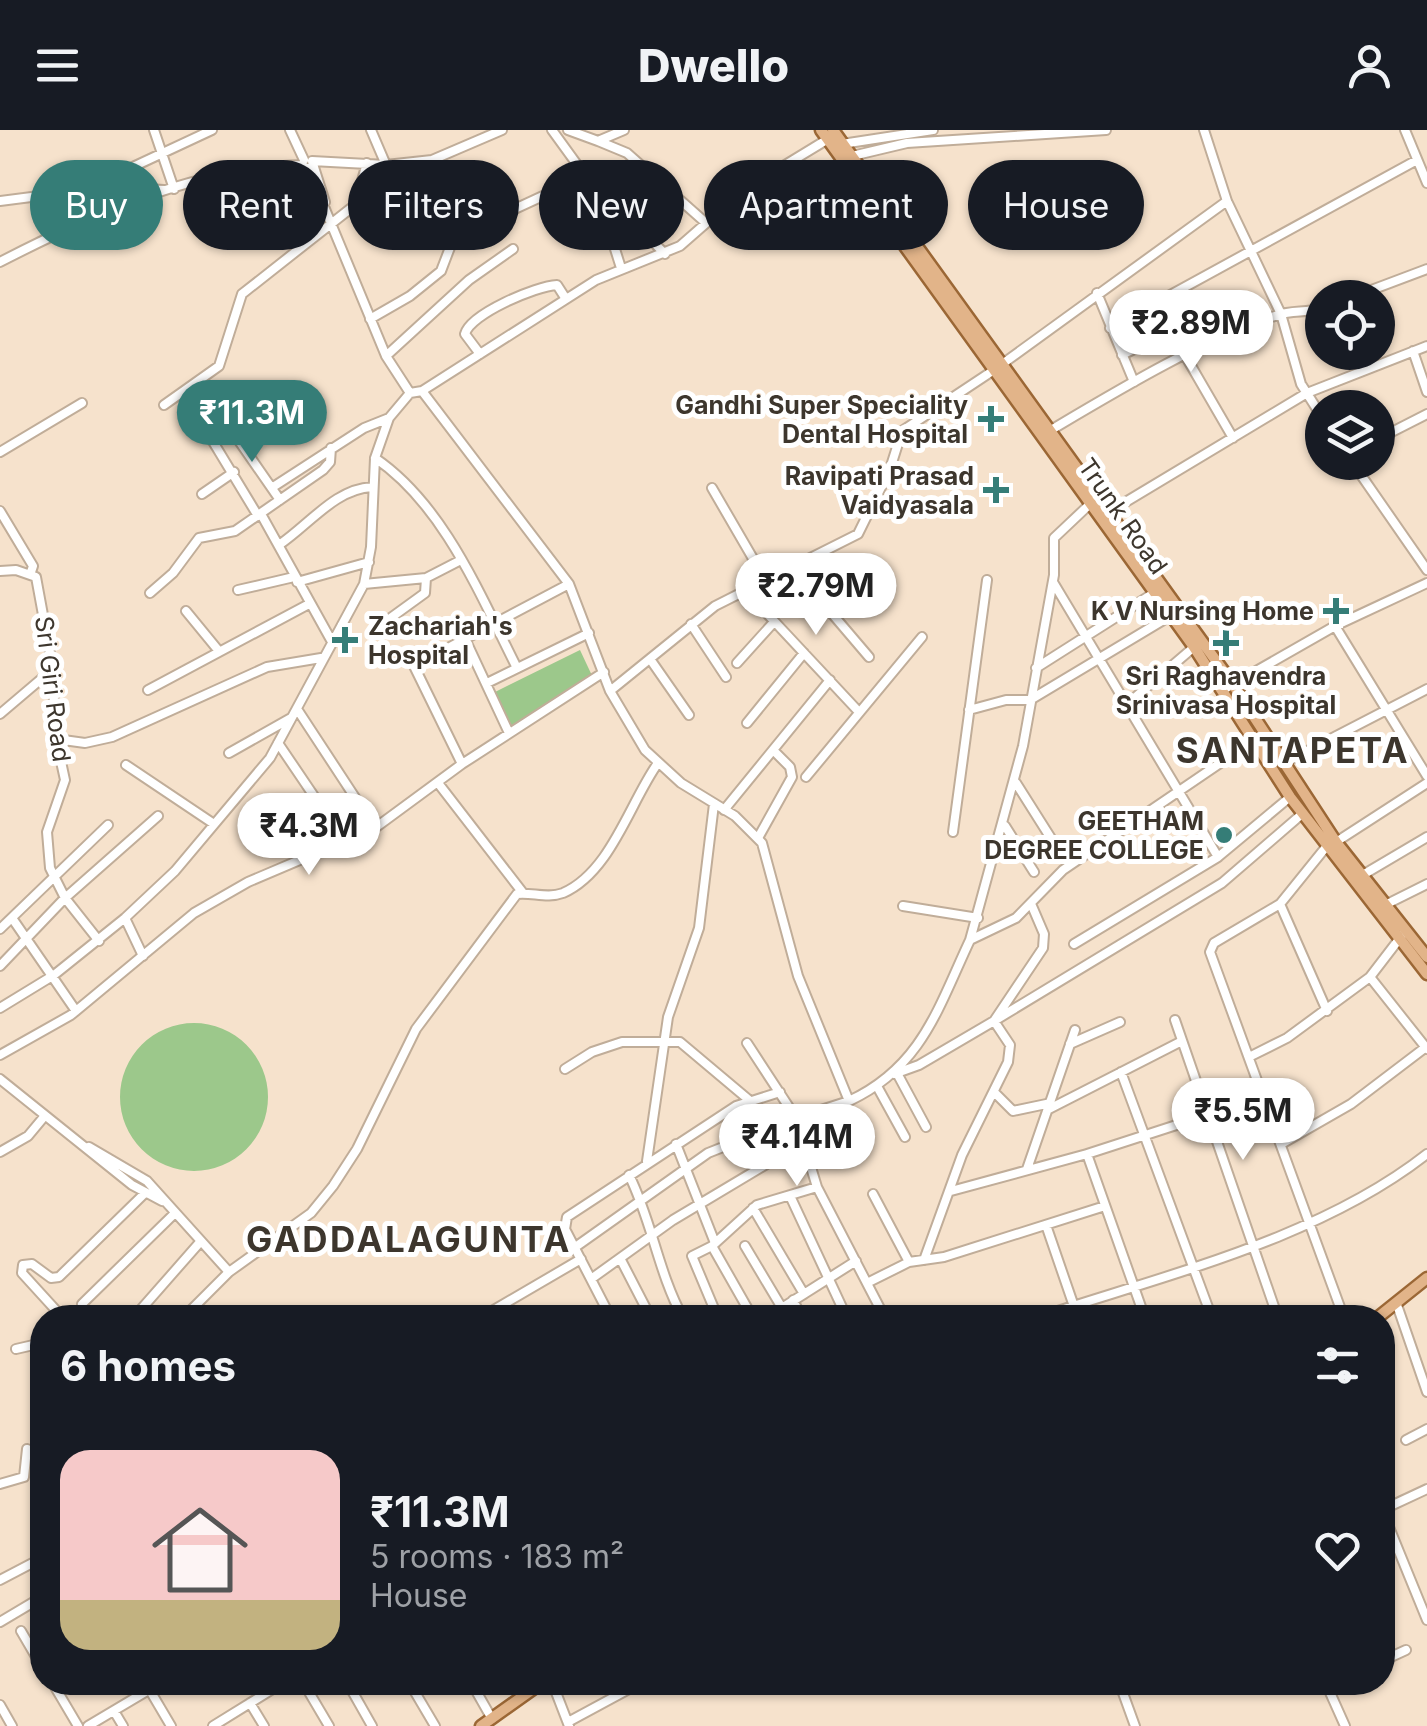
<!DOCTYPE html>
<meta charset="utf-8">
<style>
body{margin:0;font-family:Inter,sans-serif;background:#20242c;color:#f1f3f6;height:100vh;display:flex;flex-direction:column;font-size:38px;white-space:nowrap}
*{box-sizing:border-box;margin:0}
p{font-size:32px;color:#9ea1a6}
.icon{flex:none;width:55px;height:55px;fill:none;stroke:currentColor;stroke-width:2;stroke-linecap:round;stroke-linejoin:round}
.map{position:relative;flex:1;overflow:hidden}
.details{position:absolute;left:30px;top:1175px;width:1365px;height:390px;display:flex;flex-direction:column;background:#171b24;border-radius:40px;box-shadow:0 2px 8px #0004}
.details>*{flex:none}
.top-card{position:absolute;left:30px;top:30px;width:1368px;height:90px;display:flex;gap:20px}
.fabs{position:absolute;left:1305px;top:150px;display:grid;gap:20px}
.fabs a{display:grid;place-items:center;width:90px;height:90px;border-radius:50%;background:#171b24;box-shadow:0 2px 8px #0004;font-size:50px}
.price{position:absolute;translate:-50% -85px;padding:0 22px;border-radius:35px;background:#fff;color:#222;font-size:32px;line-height:65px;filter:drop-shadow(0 2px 5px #0008)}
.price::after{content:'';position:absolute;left:50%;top:60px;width:30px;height:22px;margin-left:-15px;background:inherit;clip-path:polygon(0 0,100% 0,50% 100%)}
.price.on{background:#357d77;color:#fff}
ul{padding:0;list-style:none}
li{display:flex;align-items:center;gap:30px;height:250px;padding:0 30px}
li span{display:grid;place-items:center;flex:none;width:280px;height:200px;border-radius:30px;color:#555}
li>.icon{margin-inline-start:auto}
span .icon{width:120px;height:120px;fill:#fffc;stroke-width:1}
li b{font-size:42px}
h2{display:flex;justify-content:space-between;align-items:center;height:120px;padding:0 30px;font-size:42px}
.tag{padding:0 35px;border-radius:45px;background:#171b24;box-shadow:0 2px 8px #0004;font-size:35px;line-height:90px}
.tag.on{background:#357d77;color:#fff}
header{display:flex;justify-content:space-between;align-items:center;height:130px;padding:0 30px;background:#171b24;font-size:45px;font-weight:800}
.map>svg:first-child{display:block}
.green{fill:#9cc88b}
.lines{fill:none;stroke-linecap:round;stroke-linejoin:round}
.minor-casing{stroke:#c0ad99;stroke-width:12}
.major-casing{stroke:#9b6735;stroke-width:15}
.minor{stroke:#fff;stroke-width:8}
.major{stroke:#e2b489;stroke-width:10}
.poi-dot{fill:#357d77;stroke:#fff;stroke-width:4}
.labels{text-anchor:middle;stroke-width:10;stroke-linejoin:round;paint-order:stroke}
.poi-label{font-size:25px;font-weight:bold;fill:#3d362d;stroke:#fff;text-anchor:end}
.street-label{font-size:25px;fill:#3d362d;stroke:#fff}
.district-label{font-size:35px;font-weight:bold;letter-spacing:2.5px;fill:#3d362d;stroke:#fff}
</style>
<header><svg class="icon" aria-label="menu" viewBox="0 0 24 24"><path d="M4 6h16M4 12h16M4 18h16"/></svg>Dwello<svg class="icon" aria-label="person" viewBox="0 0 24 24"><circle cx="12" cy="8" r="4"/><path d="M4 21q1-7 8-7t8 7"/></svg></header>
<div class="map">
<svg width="1427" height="1596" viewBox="0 0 1427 1596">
<rect width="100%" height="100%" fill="#f6e2cc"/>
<path class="green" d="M580,520l15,32 -90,53 -16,-40z
M120 967a74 74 0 1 1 148 0a74 74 0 1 1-148 0Z"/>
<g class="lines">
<g class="minor-casing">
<path id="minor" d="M154,0l20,59
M290,0l14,30
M371,0l15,35
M552,0l45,62 24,76
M568,0l30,11 26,-11
M1204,0l23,71 54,113 20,70 21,33
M1405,0l22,53
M598,11l29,12 79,70
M842,14l91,-14
M848,27l59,-14 199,-13
M432,30l22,77
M312,31l74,4 46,-5 70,-30
M313,34l12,38
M308,38l78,188 24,37 12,-2 174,-111 84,-34 64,-56 84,-51
M122,42l90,-42
M597,62l15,8 53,54
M0,71l109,-14 55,3
M0,132c93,-48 198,-95 303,-97
M1097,163l37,89
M1350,168l77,-29
M370,189l40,-23 31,-25 13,-34 132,-61
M1110,198l307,-168
M1413,221l14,41
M480,224l-15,-20c5,-20 71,-48 92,-49l9,14
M1122,225l90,-44
M386,226l83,-76 44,-31
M1186,227l47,81
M422,261l147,193 41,107 35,59 36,33 54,33 27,27 36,133 51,125c73,-34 89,-93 121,-161l46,-22 47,-48 194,-132
M164,275l55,-39 23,-72 113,-89 12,-42
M228,295l52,75
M1051,300c64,-38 157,-94 227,-115 14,-5 29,-2 44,-7
M1378,309l49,-25
M212,310l46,76
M0,322l82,-49
M375,328c69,47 105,137 142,210
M1352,332l75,108
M273,357l91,-59 25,-10
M712,358l54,93
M202,364l32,-22
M0,381l33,55 -2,6
M261,384l70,126
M1104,385l203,-122 120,-47
M279,415c31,-21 56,-56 93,-58
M794,439l75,88
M0,441l16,-1 20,7 17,92 2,65 10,46 -18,52 3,36 15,30 34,43
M426,448l33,-17
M297,452l72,-20
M1053,452l165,275
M364,454l62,-6 -1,15 -40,29
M238,460l56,-13
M745,460l114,122
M150,463l23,-20 26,-35 36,-7 88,-61 7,-8 1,-14
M186,481l32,39
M691,494l35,53
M1335,496l92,150
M466,511l43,92
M650,529l39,56
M737,533l37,-41
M1036,538l118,-75
M487,553l102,-50
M148,560l161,-86
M1223,560l112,-64 92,-43
M610,561l105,-85 143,-72 32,-65 12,-38 92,-61 233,-169
M1125,576l69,-59
M297,579l78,119
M969,580l37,-10h24l140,-84
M0,584l53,-45
M747,593l57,-70
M56,609l29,4 27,-6 155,-70 54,-9
M278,613l67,99
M229,623l62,-35
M1284,633l143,-74
M462,634l-48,-98 155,-82
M126,635l88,59
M806,647l116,-140
M438,653l85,110
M1016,653l43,68
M724,680l106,-130
M1005,696l29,46
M953,702l34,-252
M758,708l34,-61 -2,-10 -17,-17
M1336,712l91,-59
M1326,717l-46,57 -66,39 -4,9 134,366
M1361,746l66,-39
M1280,774l47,107
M1385,775l42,-21
M903,776l75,12
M12,788l64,93
M125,788l18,38
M0,799l108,-104
M970,810l53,-194 31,-171v-37l36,-34
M1074,814l144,-87 72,-60
M0,836l65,-68 93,-82
M1370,847l57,72
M0,878l54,-33 71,-57 50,-47 95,-113 94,-174 7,-37 4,-89 14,-40 21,-25
M1175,890l103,298
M1070,914l50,-22
M0,925l71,-40 123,-102 54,-31 127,-54 87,-64 142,-92
M1251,926l36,-18 83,-61 33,-43
M565,939l27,-17 30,-10h58l69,58
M1121,942l91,246
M894,944l25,-9 75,-44 49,-73 1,-14 -12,-28
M898,945l28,52
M0,949l132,106 30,16
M878,958l27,49
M995,963l18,18 38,-8
M849,971l-53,17 21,69 68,131
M1049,979l133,-68
M1283,1013l68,-39 75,-57
M676,1014l39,99
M89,1017l58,34 82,91
M0,1022l28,-16 15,-18
M1087,1024l58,164
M647,1031l21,-144 31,-89 15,-124
M1027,1039l48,-139
M629,1045c23,46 29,97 54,143
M951,1061l136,-37 179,-58
M873,1064l36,68
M791,1068l56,120
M753,1078l51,86
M1046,1095l32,93
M712,1116l41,72
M745,1116l37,62
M574,1118l134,-95 88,-35 -49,-75
M621,1130l30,58
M924,1130l38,-105 46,-93 2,-17 -16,-24 228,-138 80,-69
M591,1149l82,-59 127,-76
M867,1153l42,-21 35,-5 161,-51
M793,1170l9,18
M82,1174l92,-90
M1397,1175l30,87
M136,1185l65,-74
M575,1186l1,2
M63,1188l-41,-45 1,-8 9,-1 19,14 8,-1 85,-83
M183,1188l46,-46 82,-59 22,-27 24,-37 59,-120 101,-135c15,-2 30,5 46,-1 48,-21 67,-91 95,-130
M480,1188l101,-59
M611,1188l-46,-89 2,-12 169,-111 44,-14
M718,1188l-26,-62 20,-10 45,-41 60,-18
M766,1188l90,-57
M1036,1188c129,-43 283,-79 391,-164
M16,1219l26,-6
M1406,1310l21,-11
M0,1354l24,-7 3,-28
M1427,1359l-45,21 45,110
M0,1450l42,-22
M0,1492l42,-25
M21,1501l21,36
M1382,1531l24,-11
M52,1552l26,44
M145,1552l26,44
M303,1552l26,44
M347,1552l25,44
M409,1552l26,44
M471,1552l21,37
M552,1552l17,44
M1119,1552l16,44
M1340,1552l-12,6 17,38
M1136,1556l9,-4
M250,1573l14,23
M0,1575l12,21
M114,1581l9,15
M568,1592l74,-40
M88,1596l74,-44
M213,1596l71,-44"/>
</g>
<g class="major-casing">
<path id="major" d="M821,0l373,517 96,150 137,177
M833,0l399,553 104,159 91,115
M1377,1188l50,-40
M481,1596l62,-44"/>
</g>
<use href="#minor" class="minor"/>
<use href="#major" class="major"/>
</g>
<g class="poi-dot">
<path d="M986 274h10v10h10v10h-10v10h-10v-10h-10v-10h10z"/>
<path d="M991 345h10v10h10v10h-10v10h-10v-10h-10v-10h10z"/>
<path d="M1331 466h10v10h10v10h-10v10h-10v-10h-10v-10h10z"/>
<path d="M340 495h10v10h10v10h-10v10h-10v-10h-10v-10h10z"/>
<path d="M1221 498h10v10h10v10h-10v10h-10v-10h-10v-10h10z"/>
<circle cx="1224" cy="705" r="10"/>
</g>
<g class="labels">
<g class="poi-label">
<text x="968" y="284">Gandhi Super Speciality<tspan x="968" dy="29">Dental Hospital</tspan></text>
<text x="974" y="355">Ravipati Prasad<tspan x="974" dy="29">Vaidyasala</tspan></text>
<text x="1314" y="490">K V Nursing Home</text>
<text x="368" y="505" text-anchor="start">Zachariah's<tspan x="368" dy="29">Hospital</tspan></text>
<text x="1226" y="555" text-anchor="middle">Sri Raghavendra<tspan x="1226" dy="29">Srinivasa Hospital</tspan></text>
<text x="1204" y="700">GEETHAM<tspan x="1204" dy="29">DEGREE COLLEGE</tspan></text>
</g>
<g class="street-label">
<text transform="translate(1123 386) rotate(55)" y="9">Trunk Road</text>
<text transform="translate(53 559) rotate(83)" y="9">Sri Giri Road</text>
</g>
<g class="district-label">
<text x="1293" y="633">SANTAPETA</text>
<text x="409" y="1122">GADDALAGUNTA</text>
</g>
</g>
</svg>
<div class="fabs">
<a><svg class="icon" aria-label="locate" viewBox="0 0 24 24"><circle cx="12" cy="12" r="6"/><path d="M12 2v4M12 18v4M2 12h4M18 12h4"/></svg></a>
<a><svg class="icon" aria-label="layers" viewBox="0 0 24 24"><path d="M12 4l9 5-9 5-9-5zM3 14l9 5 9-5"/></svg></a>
</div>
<b class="price" style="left:1191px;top:245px">₹2.89M</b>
<b class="price on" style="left:252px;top:335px">₹11.3M</b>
<b class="price" style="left:816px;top:508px">₹2.79M</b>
<b class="price" style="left:309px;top:748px">₹4.3M</b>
<b class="price" style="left:1243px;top:1033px">₹5.5M</b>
<b class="price" style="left:797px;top:1059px">₹4.14M</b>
<div class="top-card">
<a class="tag on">Buy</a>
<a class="tag">Rent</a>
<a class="tag">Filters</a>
<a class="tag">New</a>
<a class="tag">Apartment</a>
<a class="tag">House</a>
</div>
<section class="details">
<h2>6 homes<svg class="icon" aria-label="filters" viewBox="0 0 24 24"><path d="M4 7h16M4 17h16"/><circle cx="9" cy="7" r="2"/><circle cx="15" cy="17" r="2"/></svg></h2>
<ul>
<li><span style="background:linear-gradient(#f6c9c9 75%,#c2b280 0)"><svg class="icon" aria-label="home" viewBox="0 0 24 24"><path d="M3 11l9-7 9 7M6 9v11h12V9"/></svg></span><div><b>₹11.3M</b><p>5 rooms · 183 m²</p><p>House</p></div><svg class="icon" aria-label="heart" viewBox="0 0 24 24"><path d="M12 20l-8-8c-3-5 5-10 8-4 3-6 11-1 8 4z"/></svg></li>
</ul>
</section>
</div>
